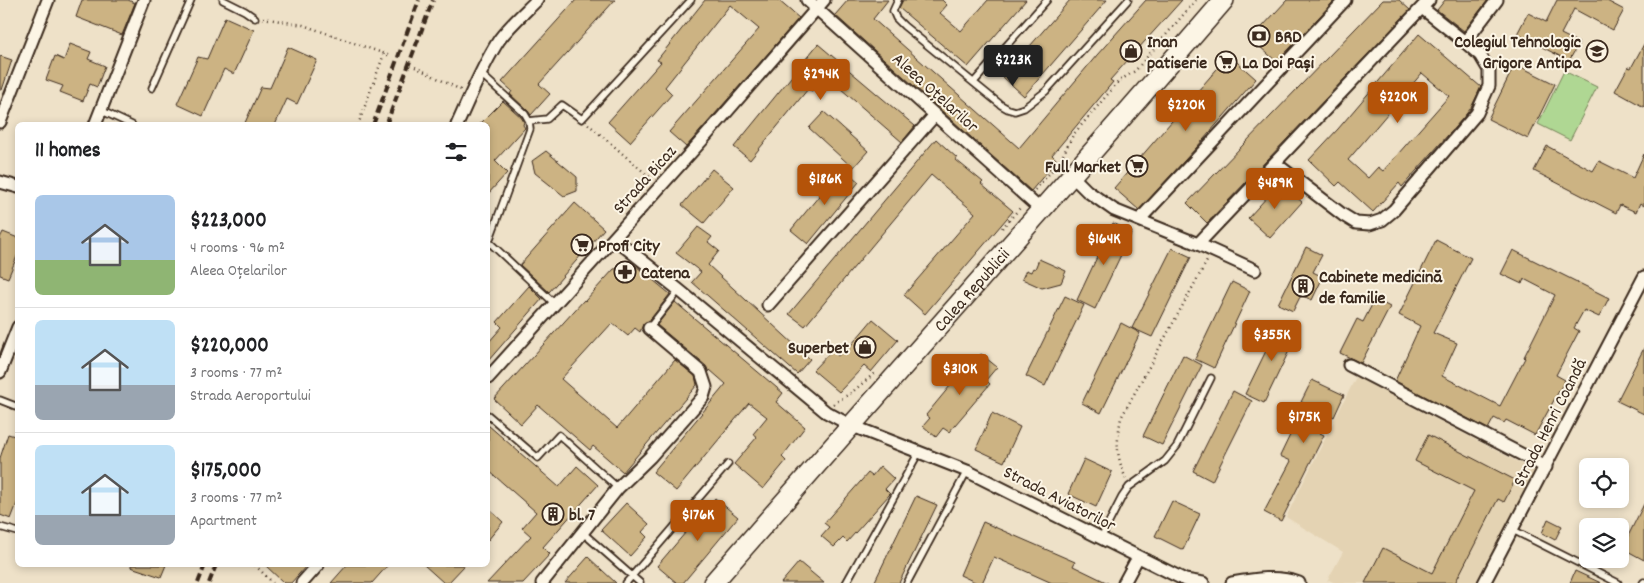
<!DOCTYPE html>
<meta charset="utf-8">
<style>
body{margin:0;font-family:Dekko,sans-serif;background:#f6f6f6;color:#202124;height:100vh;display:flex;flex-direction:column;font-size:19px;white-space:nowrap}
*{box-sizing:border-box;margin:0}
p{font-size:16px;color:#757577}
.icon{flex:none;width:28px;height:28px;fill:none;stroke:currentColor;stroke-width:2;stroke-linecap:round;stroke-linejoin:round}
.map{position:relative;flex:1;overflow:hidden}
.sheet{position:absolute;left:15px;top:122px;width:475px;height:445px;display:flex;flex-direction:column;background:#fff;border-radius:8px;box-shadow:0 2px 8px #0003}
.sheet>*{flex:none}
.controls{position:absolute;left:1579px;top:458px;display:grid;gap:10px}
.controls a{display:grid;place-items:center;width:50px;height:50px;border-radius:8px;background:#fff;box-shadow:0 2px 8px #0003;font-size:25px}
.price{position:absolute;translate:-50% -42px;padding:0 11px;border-radius:5px;background:#b45309;color:#fff;font-size:16px;line-height:32px;filter:drop-shadow(0 1px 2px #0008)}
.price::after{content:'';position:absolute;left:50%;top:30px;width:15px;height:11px;margin-left:-8px;background:inherit;clip-path:polygon(0 0,100% 0,50% 100%)}
.price.on{background:#222;color:#fff}
ul{padding:0;list-style:none}
li{display:flex;align-items:center;gap:15px;height:125px;padding:0 20px}
li+li{border-top:1px solid #e0e0e0}
li span{display:grid;place-items:center;flex:none;width:140px;height:100px;border-radius:8px;color:#555}
li>.icon{margin-inline-start:auto}
span .icon{width:60px;height:60px;fill:#fffc;stroke-width:1}
li b{font-size:21px}
h2{display:flex;justify-content:space-between;align-items:center;height:60px;padding:0 20px;font-size:21px}
.map>svg:first-child{display:block}
.built{fill:#e4d3b3}
.green{fill:#afd793;stroke:#758058}
.building{fill:#ccb383;stroke:#3b2a1e;fill-rule:evenodd}
.lines{fill:none;stroke-linecap:round;stroke-linejoin:round}
.service-casing{stroke:#3b2a1e;stroke-width:9}
.minor-casing{stroke:#3b2a1e;stroke-width:15}
.primary-casing{stroke:#3b2a1e;stroke-width:22}
.path{stroke:#3b2a1e;stroke-width:2.5;stroke-dasharray:1 4;stroke-linecap:butt}
.service{stroke:#fcf5e5;stroke-width:5.5}
.minor{stroke:#fcf5e5;stroke-width:11}
.primary{stroke:#fcf5e5;stroke-width:19}
.rail{stroke:#3b2a1e;stroke-width:4;stroke-dasharray:8 4;stroke-linecap:butt}
.labels{text-anchor:middle;stroke-width:4;stroke-linejoin:round;paint-order:stroke}
.poi-label{font-size:18px;font-weight:bold;fill:#3b2a1e;stroke:#fcf5e5;text-anchor:start}
.street-label{font-size:18px;fill:#3b2a1e;stroke:#fcf5e5}
</style>
<div class="map">
<svg width="1644" height="583" viewBox="0 0 1644 583">
<rect width="100%" height="100%" fill="#eee1c8"/>
<filter id="ink" filterUnits="userSpaceOnUse"><feTurbulence type="fractalNoise" baseFrequency=".02" numOctaves="2"/><feDisplacementMap in="SourceGraphic" scale="10" xChannelSelector="R" yChannelSelector="G"/><feConvolveMatrix kernelMatrix="1 2 1 2 8 2 1 2 1" color-interpolation-filters="sRGB"/></filter>
<g filter="url(#ink)">
<path class="built" d="M1356,377l181,95 -61,111h-141l-6,-3 -2,1 16,-29 -57,-35z"/>
<path class="green" d="M1564,71l33,16 -27,53 -32,-16z"/>
<path class="building" d="M82,0h46l7,3 -13,32 -46,-18z
M576,0h39l-76,84 11,10 -19,21 -3,-4 -18,-17 2,-3 -10,-9z
M705,0h73l21,18 -113,129 -17,-15 90,-103 -29,-24 -65,82 7,7 -42,48 -22,-20 53,-60 -4,-2z
M848,0h40l-15,19 146,129 78,-93 49,-55h36l-72,80 3,2 -61,73 5,5 -26,31 -196,-176z
M903,0h39l5,5 -7,8 21,18 27,-31h38l-58,67 -69,-59z
M1070,0h37l-83,96 -21,-19z
M1287,0h48l-58,62 -26,-23z
M1383,0h16l11,10 -203,213 -20,-20z
M1445,0h43l-24,31 -27,-21z
M1557,0h48l19,10 -11,20 -39,-21 -13,25 18,9 -10,18 -52,-27 11,-21 18,9z
M225,17l29,13 -20,44 -10,-5 -21,47 -26,-12 21,-47 9,2z
M1419,34l62,53 -10,21 -8,10 -61,69 -3,-4 -26,29 -33,-30 -4,4 -27,-26 29,-31zM1422,73l27,23 -66,75 -5,-4 -10,11 -20,-18z
M70,44l21,8 -3,7 17,7 -8,21 -7,-3 -7,17 -23,-9 3,-6 -17,-6 9,-24 9,4z
M818,44l97,82 -13,16 -77,-67 -13,16 -4,-2 -58,71 -16,-13z
M1644,44v63l-29,-16 13,-24 3,1z
M288,47l29,13 -20,44 -10,-5 -12,26h-31l17,-38 9,1z
M1229,55l27,24 -59,68 -58,63 -25,-22z
M0,56l12,4 -10,30h-2z
M1515,64l40,20 -27,55 -40,-20z
M503,101l18,16 3,5 -1,3 2,3 -30,33 12,12 -19,21v-69h-9z
M824,112l44,39 -15,17 -44,-40z
M936,139l21,19 -1,2 27,22 -2,2 32,27 -88,103 -21,-19 71,-82 -44,-38 -126,151 -16,-12z
M1547,146l46,25 6,-10 34,17 11,-24v52l-4,-3 -4,9 -16,-7 -4,8 -82,-42z
M546,151l31,26v14l-13,5 -29,-23 -3,-12z
M842,168l17,14 -51,62 -17,-14z
M712,169l22,18 -30,36 -22,-18z
M1280,183l22,19 -32,36 -22,-20z
M575,203l29,26 -55,63 -29,-27z
M1113,223l19,9 -37,77 -18,-9z
M698,227l14,10 -4,5 11,9 -11,14 102,94 -13,15 -105,-92 9,-10 -25,-19z
M3,232l15,6v16l-10,24 -8,-3v-37z
M1436,240l35,18 -38,75 24,10 -15,33 58,30 25,-48 -1,-1 31,-62 -31,-16 -2,5 -21,-10 12,-24 96,48 -10,19 -15,-7 -10,18 5,3 -23,44 9,5 -30,55 -29,-15 -2,3 -10,-5 -6,11 -93,-48 25,-55 -21,-11z
M1306,247l16,8 -9,17 10,5 -11,23 -11,-5 -8,16 -15,-7z
M1172,248l19,9 -39,80 -20,-9z
M1039,259l27,12 -5,12 -19,5 -20,-9 4,-9 5,2 2,-4 2,1z
M636,266l34,28 -21,27 -6,3 -3,8 -5,-4 -7,8 -16,-13 -51,56 56,49 58,-68 20,16 2,9 -74,87 -30,-26 -3,4 -52,-45 -17,19 -27,-25 90,-99 1,1 29,-32z
M1232,282l18,9 -36,77 -19,-9z
M529,286l13,13 -54,62v-18l14,-16 -5,-5z
M1065,296l19,9 -39,81 -19,-10z
M1375,299l15,8 -29,56 -21,-10 17,-34 6,3z
M675,302l108,91 -7,9 29,25 -23,30 4,4 -23,28 -29,-25 23,-27 -4,-3 14,-17 -18,-14 -73,88 -23,-19 73,-88 -16,-14 -1,2 -3,-6 -49,-41z
M873,319l25,21 -27,32 -7,-6 -25,26 -26,-22 19,-20 6,6 7,-7 1,2z
M1281,320l18,10 -35,73 -19,-9z
M1121,323l19,10 -39,80 -19,-10z
M1644,348v66l-27,-13z
M981,354l16,13 -11,13 4,4 -41,48 -6,-4 -7,9 -13,-11 7,-8 -4,-3 43,-52 3,2z
M1183,355l19,10 -40,80 -19,-9z
M1312,380l32,15 -10,22 -6,-3 -8,19 4,2 -43,86 -17,-9 27,-51 -11,-5 25,-52 -4,-2z
M1233,391l19,10 -40,80 -19,-10z
M992,413l28,14 -16,35 -28,-13z
M488,425l71,62 18,-21 21,19 -55,62 7,7 -27,29h-36l44,-47 -9,-8 14,-16 -48,-42z
M8,434l10,3v64l-7,18 -11,-4v-57z
M1428,435l87,45 -11,22 -6,-3 -43,84h-90l18,-35 49,25 42,-82 -59,-30z
M1084,459l28,13 -16,35 -28,-13z
M880,466l14,13 -9,10 5,5 -43,48 -4,-4 -9,9 -13,-11 8,-9 -5,-4 44,-50 4,3z
M916,496l21,9 -38,78h-25z
M715,498l23,19 -55,66h-6l-20,-17z
M1172,501l28,13 -17,36 -28,-14z
M626,503l23,21 -7,8 5,5 -17,19 -29,-26z
M1644,504v56l-22,-12z
M488,508l15,14 -15,18z
M1548,519l14,7 -7,14 -13,-7z
M983,522l92,40 -2,4 35,17h-56l-58,-26 -12,26h-5l-17,-8z
M588,557l28,26h-51z
M799,562l25,21h-43z
M131,565h35l-5,12 -30,-10z
M265,565h42l-16,18h-7z
M347,565h41l-16,18h-41z
M424,565h41l-17,18h-4z
M1575,571l26,12h-31z"/>
<g class="lines">
<g class="service-casing">
<path id="service" d="M223,0l22,11 10,7
M898,0l-5,11 3,7 8,8 97,79 7,4 7,2 9,-3 22,-17 82,-91
M481,74l44,40 4,7 1,8 -42,115
M974,82l73,-82
M152,88l39,-88
M100,110l32,15
M529,121l18,-2 15,-14 20,14 109,-119
M488,241l67,63
M649,328l30,-38
M0,400l18,7
M488,415l50,43 21,-23 59,53
M0,527l18,5
M1513,530l105,53
M582,532l58,51
M1101,538l21,-41 7,-10 36,-26 12,-15 34,-68
M626,583l102,-119
M846,583l73,-131
M907,583l60,-112
M1643,583l1,-1"/>
</g>
<g class="minor-casing">
<path id="minor" d="M807,0l234,210
M1422,8l43,34
M0,122l48,-122
M95,125l49,-125
M457,125c13,-28 25,-59 42,-85 11,-15 25,-27 38,-40
M1275,163l68,52 13,8 14,1 12,-4 12,-10 83,-97 12,-27v-16l-9,-15 -15,-13 32,-42
M1072,176l15,15 27,19 84,34 57,26
M0,182l18,5
M1139,220l206,-220
M615,239l64,51 147,122 24,13 117,46 218,109 18,3
M1198,244l231,-244
M768,305l167,-190
M1349,365l197,102
M0,372l18,-45
M488,378l216,-240 120,-138
M302,583l16,-18
M542,583l76,-95 32,-31 53,-60 3,-10 -5,-15 -52,-44
M1124,583l14,-26
M1232,583c22,-4 46,-8 67,0
M1484,583l160,-306"/>
</g>
<g class="primary-casing">
<g id="primary">
<path id="s1" d="M713,583c170,-195 343,-387 511,-583"/>
</g>
</g>
<path class="path" d="M263,18l40,7 88,31
M415,67l46,23
M588,124l64,55
M358,125l26,-71
M1035,190l25,-29 13,-26 46,-54 16,-10 61,-71
M1002,228l18,-20
M833,404l18,-11 24,-20
M1126,479c-10,-24 -10,-35 -5,-61l86,-157
M255,565l18,18"/>
<use href="#service" class="service"/>
<use href="#minor" class="minor"/>
<use href="#primary" class="primary"/>
<path class="rail" d="M373,125l46,-125
M386,125l47,-125
M198,583l7,-18
M209,583l7,-18"/>
</g>
</g>
<defs>
<g id="bank-ring" transform="scale(1.125)"><circle r="9.5" fill="#fcf5e5" stroke="#3b2a1e" stroke-width="1.5"/><path d="M-6-4H6V4H-6ZM0-2.3a2.3 2.3 0 1 0 0 4.6a2.3 2.3 0 1 0 0-4.6Z" fill="#3b2a1e"/></g>
<g id="shop-ring" transform="scale(1.125)"><circle r="9.5" fill="#fcf5e5" stroke="#3b2a1e" stroke-width="1.5"/><path d="M-5-2.5h2.3a2.7 3.5 0 0 1 5.4 0H5L5.5 6h-11ZM-1.5-2.5h3a1.5 2.3 0 0 0-3 0Z" fill="#3b2a1e"/></g>
<g id="university-ring" transform="scale(1.125)"><circle r="9.5" fill="#fcf5e5" stroke="#3b2a1e" stroke-width="1.5"/><path d="M0-5L7-2L0 1L-7-2ZM-4 1L0 2.5L4 1V4Q0 6-4 4Z" fill="#3b2a1e"/></g>
<g id="supermarket-ring" transform="scale(1.125)"><circle r="9.5" fill="#fcf5e5" stroke="#3b2a1e" stroke-width="1.5"/><path d="M-6-5.5h2.5l.6 2H6L4.5 2H-2.5L-4.4-4H-6ZM-1.5 3.2a1.3 1.3 0 1 0 .1 0ZM3 3.2a1.3 1.3 0 1 0 .1 0Z" fill="#3b2a1e"/></g>
<g id="pharmacy-ring" transform="scale(1.125)"><circle r="9.5" fill="#fcf5e5" stroke="#3b2a1e" stroke-width="1.5"/><path d="M-2-6h4v4h4v4h-4v4h-4v-4h-4v-4h4Z" fill="#3b2a1e"/></g>
<g id="building-ring" transform="scale(1.125)"><circle r="9.5" fill="#fcf5e5" stroke="#3b2a1e" stroke-width="1.5"/><path d="M-4-6H4V6H1V3H-1V6H-4ZM-2.5-4.3h1.7v1.8h-1.7ZM.8-4.3h1.7v1.8H.8ZM-2.5-1h1.7V.8h-1.7ZM.8-1h1.7V.8H.8Z" fill="#3b2a1e"/></g>
</defs>
<g fill-rule="evenodd">
<use href="#bank-ring" x="1259" y="36"/>
<use href="#shop-ring" x="1131" y="51"/>
<use href="#university-ring" x="1597" y="51"/>
<use href="#supermarket-ring" x="1226" y="62"/>
<use href="#supermarket-ring" x="1137" y="166"/>
<use href="#supermarket-ring" x="582" y="245"/>
<use href="#pharmacy-ring" x="625" y="272"/>
<use href="#building-ring" x="1303" y="286"/>
<use href="#shop-ring" x="865" y="347"/>
<use href="#building-ring" x="553" y="514"/>
</g>
<g class="labels">
<g class="poi-label">
<text x="1275" y="42">BRD</text>
<text x="1147" y="47">Inan<tspan x="1147" dy="21">patiserie</tspan></text>
<text x="1581" y="47" text-anchor="end">Colegiul Tehnologic<tspan x="1581" dy="21">Grigore Antipa</tspan></text>
<text x="1242" y="68">La Doi Pași</text>
<text x="1121" y="172" text-anchor="end">Full Market</text>
<text x="598" y="251">Profi City</text>
<text x="641" y="278">Catena</text>
<text x="1319" y="282">Cabinete medicină<tspan x="1319" dy="21">de familie</tspan></text>
<text x="849" y="353" text-anchor="end">Superbet</text>
<text x="569" y="520">bl. 7</text>
</g>
<g class="street-label">
<text transform="translate(936 92) rotate(42)" y="6">Aleea Oțelarilor</text>
<text transform="translate(644 179) rotate(-48)" y="6">Strada Bicaz</text>
<text dy="6" stroke="none"><textPath href="#s1" startOffset="391">Calea Republicii</textPath></text>
<text transform="translate(1549 422) rotate(-63)" y="6">Strada Henri Coandă</text>
<text transform="translate(1060 498) rotate(27)" y="6">Strada Aviatorilor</text>
</g>
</g>
</svg>
<div class="controls">
<a><svg class="icon" aria-label="locate" viewBox="0 0 24 24"><circle cx="12" cy="12" r="6"/><path d="M12 2v4M12 18v4M2 12h4M18 12h4"/></svg></a>
<a><svg class="icon" aria-label="layers" viewBox="0 0 24 24"><path d="M12 4l9 5-9 5-9-5zM3 14l9 5 9-5"/></svg></a>
</div>
<b class="price on" style="left:1013px;top:87px">$223K</b>
<b class="price" style="left:821px;top:101px">$294K</b>
<b class="price" style="left:1398px;top:124px">$220K</b>
<b class="price" style="left:1186px;top:132px">$220K</b>
<b class="price" style="left:825px;top:206px">$186K</b>
<b class="price" style="left:1275px;top:210px">$489K</b>
<b class="price" style="left:1104px;top:266px">$164K</b>
<b class="price" style="left:1272px;top:362px">$355K</b>
<b class="price" style="left:960px;top:396px">$310K</b>
<b class="price" style="left:1304px;top:444px">$175K</b>
<b class="price" style="left:698px;top:542px">$176K</b>
<section class="sheet">
<h2>11 homes<svg class="icon" aria-label="filters" viewBox="0 0 24 24"><path d="M4 7h16M4 17h16"/><circle cx="9" cy="7" r="2"/><circle cx="15" cy="17" r="2"/></svg></h2>
<ul>
<li><span style="background:linear-gradient(#a9c7e8 65%,#8fb573 0)"><svg class="icon" aria-label="home" viewBox="0 0 24 24"><path d="M3 11l9-7 9 7M6 9v11h12V9"/></svg></span><div><b>$223,000</b><p>4 rooms · 96 m²</p><p>Aleea Oțelarilor</p></div></li>
<li><span style="background:linear-gradient(#bfe0f5 65%,#9aa5b1 0)"><svg class="icon" aria-label="home" viewBox="0 0 24 24"><path d="M3 11l9-7 9 7M6 9v11h12V9"/></svg></span><div><b>$220,000</b><p>3 rooms · 77 m²</p><p>Strada Aeroportului</p></div></li>
<li><span style="background:linear-gradient(#bfe0f5 70%,#9aa5b1 0)"><svg class="icon" aria-label="home" viewBox="0 0 24 24"><path d="M3 11l9-7 9 7M6 9v11h12V9"/></svg></span><div><b>$175,000</b><p>3 rooms · 77 m²</p><p>Apartment</p></div></li>
</ul>
</section>
</div>
